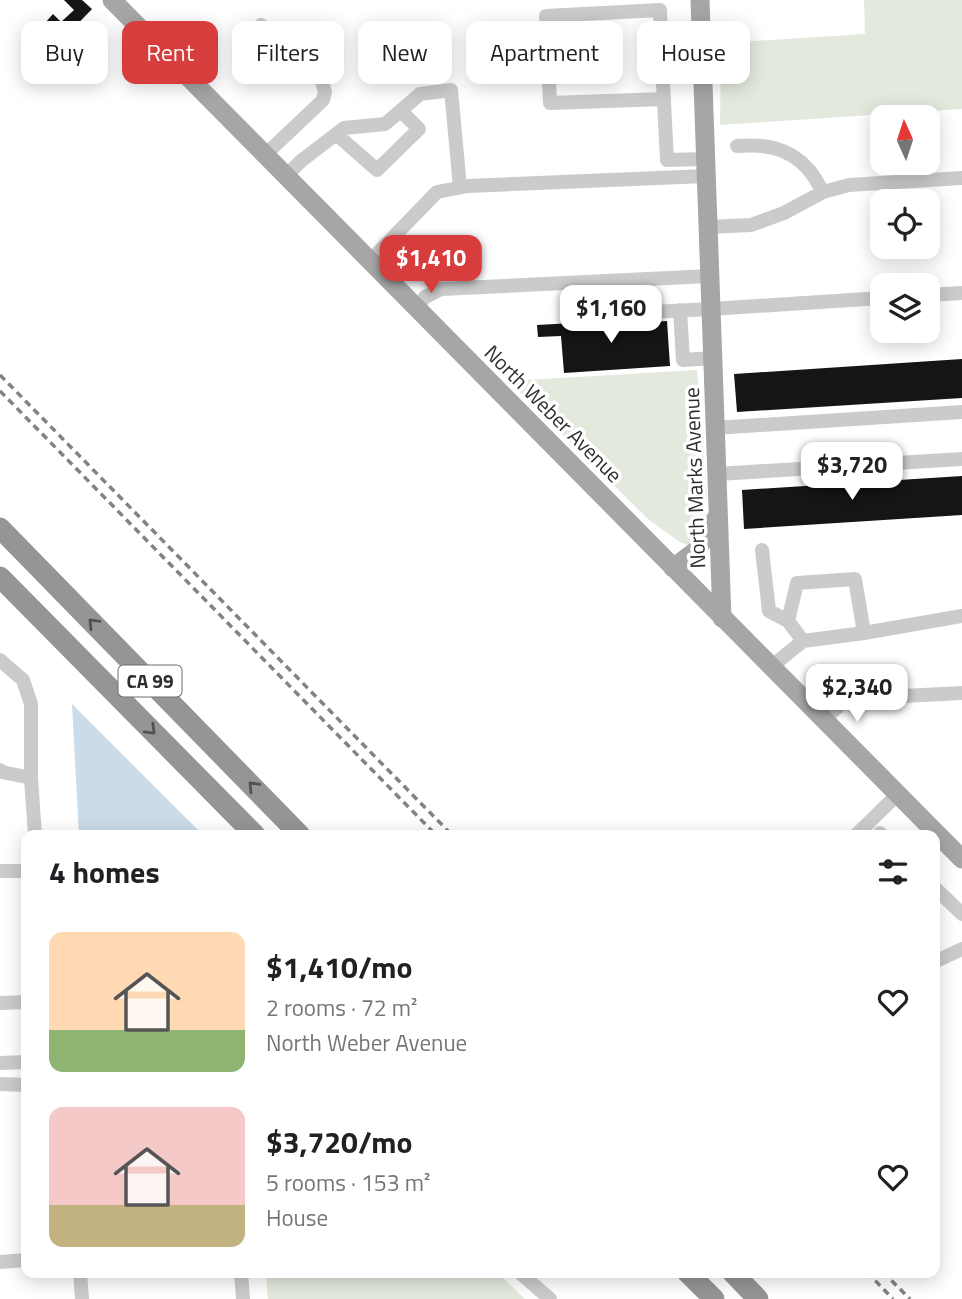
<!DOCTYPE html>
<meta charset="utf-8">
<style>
body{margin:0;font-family:"Titillium Web",sans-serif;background:#f6f6f6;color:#202124;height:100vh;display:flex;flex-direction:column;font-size:26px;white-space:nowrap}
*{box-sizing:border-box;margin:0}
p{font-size:23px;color:#757577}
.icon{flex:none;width:38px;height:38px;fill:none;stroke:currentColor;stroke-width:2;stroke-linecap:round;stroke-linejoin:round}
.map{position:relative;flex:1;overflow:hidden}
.panel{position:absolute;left:21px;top:830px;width:919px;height:448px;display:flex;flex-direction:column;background:#fff;border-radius:14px;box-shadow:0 4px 18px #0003}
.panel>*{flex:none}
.hud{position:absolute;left:21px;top:21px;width:920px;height:63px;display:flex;gap:14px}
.needle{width:46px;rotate:357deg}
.fabs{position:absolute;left:870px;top:105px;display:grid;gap:14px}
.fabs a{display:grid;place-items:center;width:70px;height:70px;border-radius:14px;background:#fff;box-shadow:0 4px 18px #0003;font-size:35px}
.price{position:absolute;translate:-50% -60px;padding:0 16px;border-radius:14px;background:#fff;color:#222;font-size:23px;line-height:46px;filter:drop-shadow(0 2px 4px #0008)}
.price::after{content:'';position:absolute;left:50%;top:42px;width:21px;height:16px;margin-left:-10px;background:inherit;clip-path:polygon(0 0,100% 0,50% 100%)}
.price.active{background:#d83d3d;color:#fff}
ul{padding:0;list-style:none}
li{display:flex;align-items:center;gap:21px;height:175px;padding:0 28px}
li span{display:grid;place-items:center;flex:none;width:196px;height:140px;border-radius:14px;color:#555}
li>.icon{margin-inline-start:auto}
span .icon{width:84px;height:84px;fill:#fffc;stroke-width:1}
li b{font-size:30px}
h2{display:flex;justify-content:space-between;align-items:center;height:84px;padding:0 28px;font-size:30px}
.tag{padding:0 24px;border-radius:14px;background:#fff;box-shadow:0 4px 18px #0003;font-size:24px;line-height:63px}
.tag.active{background:#d83d3d;color:#fff}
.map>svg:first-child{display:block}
.green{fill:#e3eadd}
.water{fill:#cadbe9}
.building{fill:#151515}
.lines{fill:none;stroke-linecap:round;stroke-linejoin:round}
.minor{stroke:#cbcbcb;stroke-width:14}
.major{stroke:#a6a6a6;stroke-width:19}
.highway{stroke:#959595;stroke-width:21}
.rail{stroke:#838383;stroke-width:3.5;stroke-dasharray:7 5;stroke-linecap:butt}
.oneway{stroke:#525252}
.labels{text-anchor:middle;stroke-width:7;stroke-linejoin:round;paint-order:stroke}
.shield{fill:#fff;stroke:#6d6d6d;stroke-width:2}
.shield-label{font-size:19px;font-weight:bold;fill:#2e2e2e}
.street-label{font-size:21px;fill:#2e2e2e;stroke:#fff}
</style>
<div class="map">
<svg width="962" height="1299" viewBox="0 0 962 1299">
<rect width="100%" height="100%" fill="#fff"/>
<path class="green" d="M864,0h98v109l-242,16 1,-82 144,-9z
M697,370l10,125 -4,34 -14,16 -8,-2 -32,-23 -141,-139z
M266,1272h231l28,27h-257z"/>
<path class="water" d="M72,704l131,131h-124z"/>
<path class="building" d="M64,0h18l10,9 -30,31 -17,-17 8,-9 8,8 13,-12z
M645,319l7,3 15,-1 3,45 -106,7 -3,-37 -23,1 -1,-12z
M962,359v39l-225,14 -3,-38z
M962,476v39l-218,14 -2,-39z"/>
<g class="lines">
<path class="minor" d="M261,25l60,54 4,13 -2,8 -58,55
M702,63l-40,1 5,96 39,-1
M662,64l-2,-54 -114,6 4,87 114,-4
M336,134l41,36 42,-41 -18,-18
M737,146c27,-2 52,1 71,23 6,6 10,15 15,23
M286,176l15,-15 43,-33 41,-4 35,-30 31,-4 9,97
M708,227l43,-2 33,-12 39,-21 26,-7 113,-7
M370,261l67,-69 31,-6 238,-10
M928,295l34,-2
M417,308l8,-11 16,-8 269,-13
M680,310l3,50 30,-2
M652,312l59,-3 171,-11
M715,428l247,-16
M717,474l245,-15
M762,550l7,61 19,10 15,20
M788,621l9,-38 58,-4 9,54
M0,660l23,20 8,24v74l4,57
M772,666l31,-25 61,-8 98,-17
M824,719l18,-16 22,-5 98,-5
M0,770l2,2 29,6
M880,833l2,2
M856,835l42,-41
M0,871h26
M934,887l28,27
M934,962l28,-13
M0,1003l26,-1
M0,1063l26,-1
M0,1084l26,1
M0,1262l26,-2
M80,1272l2,27
M241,1272l2,27
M519,1272l31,27"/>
<path class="major" d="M112,0l850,859
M700,0l22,618
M673,568l25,-19 20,-34"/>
<path class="highway" d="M0,528l300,307
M0,577l255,258
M687,1272l27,27
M732,1272l26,27"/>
<path class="rail" d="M0,375l452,460
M0,391l436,444
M867,1272l26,27
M883,1272l27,27"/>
</g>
<defs><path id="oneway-chevron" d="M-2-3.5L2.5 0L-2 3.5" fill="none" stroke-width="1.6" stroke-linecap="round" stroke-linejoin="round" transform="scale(1.75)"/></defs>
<g class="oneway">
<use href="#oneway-chevron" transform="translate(93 623) rotate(-134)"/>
<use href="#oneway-chevron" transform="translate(151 730) rotate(45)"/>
<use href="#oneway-chevron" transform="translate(253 786) rotate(-134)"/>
</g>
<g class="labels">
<rect class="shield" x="118.5" y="665.5" width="63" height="31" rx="5"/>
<g class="shield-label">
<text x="150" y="688">CA 99</text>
</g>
<g class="street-label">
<text transform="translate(553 414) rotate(45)" y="7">North Weber Avenue</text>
<text transform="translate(695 478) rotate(-92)" y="7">North Marks Avenue</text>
</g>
</g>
</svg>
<div class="fabs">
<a><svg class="needle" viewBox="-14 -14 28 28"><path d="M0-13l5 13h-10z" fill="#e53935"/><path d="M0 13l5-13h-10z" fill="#757577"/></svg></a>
<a><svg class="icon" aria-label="locate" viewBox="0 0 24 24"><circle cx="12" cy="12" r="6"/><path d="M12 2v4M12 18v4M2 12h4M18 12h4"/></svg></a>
<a><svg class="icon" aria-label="layers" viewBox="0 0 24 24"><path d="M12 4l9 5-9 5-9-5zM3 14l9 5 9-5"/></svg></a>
</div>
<b class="price active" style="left:431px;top:295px">$1,410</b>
<b class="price" style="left:611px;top:345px">$1,160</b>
<b class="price" style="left:852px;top:502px">$3,720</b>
<b class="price" style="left:857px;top:724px">$2,340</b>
<div class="hud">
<a class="tag">Buy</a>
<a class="tag active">Rent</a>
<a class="tag">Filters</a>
<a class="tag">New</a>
<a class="tag">Apartment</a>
<a class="tag">House</a>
</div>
<section class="panel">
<h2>4 homes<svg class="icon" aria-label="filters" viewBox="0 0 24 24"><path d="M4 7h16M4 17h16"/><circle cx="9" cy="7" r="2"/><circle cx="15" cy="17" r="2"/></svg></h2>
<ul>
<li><span style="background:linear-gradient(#ffd9b3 70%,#8fb573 0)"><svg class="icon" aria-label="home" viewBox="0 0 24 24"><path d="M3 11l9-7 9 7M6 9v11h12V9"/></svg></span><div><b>$1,410/mo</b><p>2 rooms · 72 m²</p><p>North Weber Avenue</p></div><svg class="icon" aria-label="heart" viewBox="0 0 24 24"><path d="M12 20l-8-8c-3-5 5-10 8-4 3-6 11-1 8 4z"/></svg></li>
<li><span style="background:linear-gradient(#f6c9c9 70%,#c2b280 0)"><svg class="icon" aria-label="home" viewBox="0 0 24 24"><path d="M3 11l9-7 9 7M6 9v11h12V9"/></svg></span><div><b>$3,720/mo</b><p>5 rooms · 153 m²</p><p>House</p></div><svg class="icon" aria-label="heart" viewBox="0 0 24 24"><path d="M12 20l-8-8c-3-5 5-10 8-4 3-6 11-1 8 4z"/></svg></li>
</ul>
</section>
</div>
